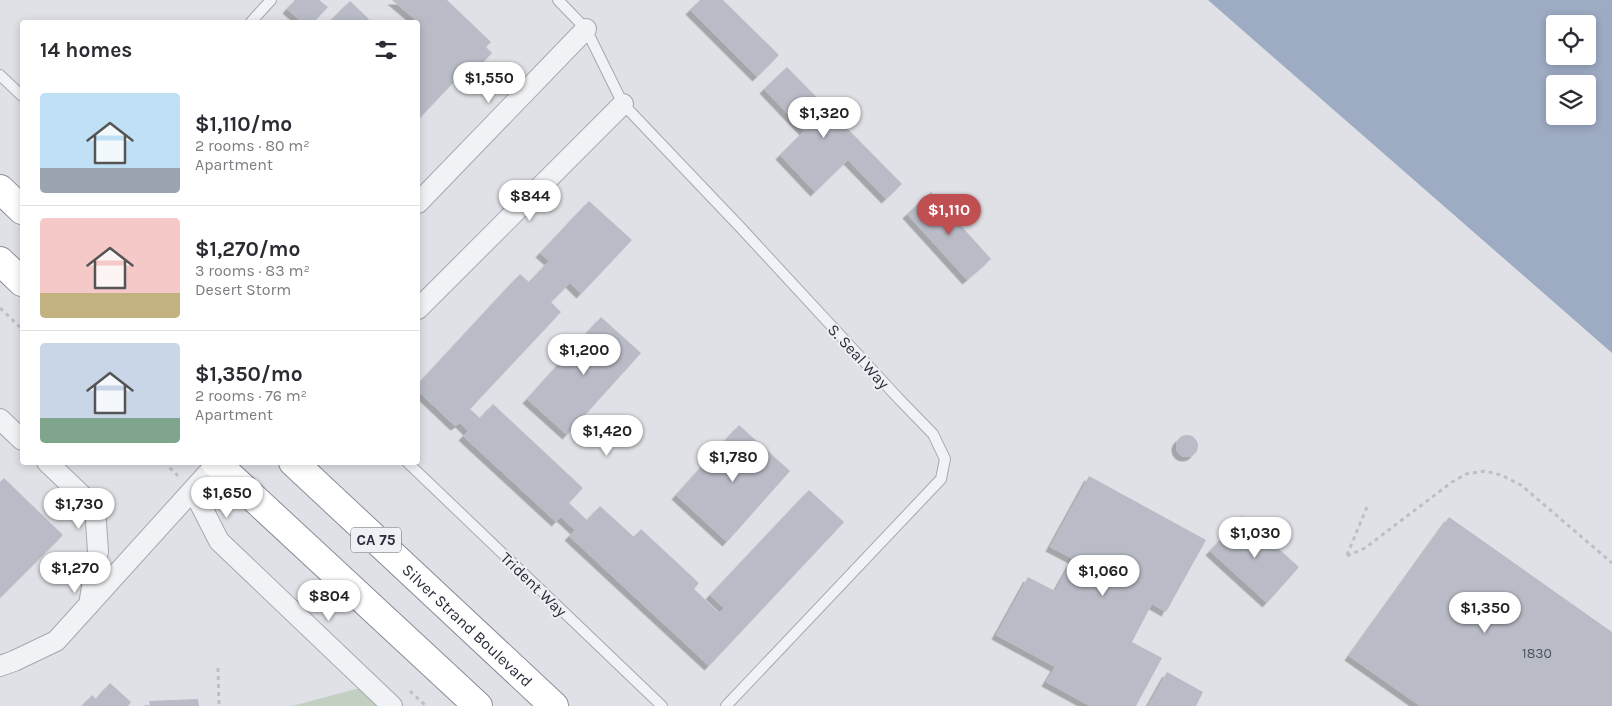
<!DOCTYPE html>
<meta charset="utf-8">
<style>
body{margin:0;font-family:Karla,sans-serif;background:#f7f7f7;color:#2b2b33;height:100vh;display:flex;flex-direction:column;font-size:19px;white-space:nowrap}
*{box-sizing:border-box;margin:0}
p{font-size:16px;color:#7c7c81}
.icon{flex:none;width:28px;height:28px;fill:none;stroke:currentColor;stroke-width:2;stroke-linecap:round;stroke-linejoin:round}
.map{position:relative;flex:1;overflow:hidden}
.panel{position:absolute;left:20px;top:20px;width:400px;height:445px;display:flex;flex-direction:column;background:#fff;border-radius:5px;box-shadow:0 2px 8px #0003}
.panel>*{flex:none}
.buttons{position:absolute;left:1546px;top:15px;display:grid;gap:10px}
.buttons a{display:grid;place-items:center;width:50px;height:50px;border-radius:5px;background:#fff;box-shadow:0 2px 8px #0003;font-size:25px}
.price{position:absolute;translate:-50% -42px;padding:0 11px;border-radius:18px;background:#fff;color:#222;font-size:16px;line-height:32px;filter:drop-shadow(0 1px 2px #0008)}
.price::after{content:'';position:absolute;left:50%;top:30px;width:15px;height:11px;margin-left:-8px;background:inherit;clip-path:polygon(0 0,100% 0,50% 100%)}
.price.active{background:#c04f52;color:#fff}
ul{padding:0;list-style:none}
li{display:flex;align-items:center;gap:15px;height:125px;padding:0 20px}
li+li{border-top:1px solid #e1e1e2}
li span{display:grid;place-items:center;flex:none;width:140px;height:100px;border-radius:5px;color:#555}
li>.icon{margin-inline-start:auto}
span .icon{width:60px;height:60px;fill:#fffc;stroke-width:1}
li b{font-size:21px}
h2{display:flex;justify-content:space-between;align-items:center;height:60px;padding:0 20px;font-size:21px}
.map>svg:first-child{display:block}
.green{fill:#c2d0c1}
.water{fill:#9dabc3;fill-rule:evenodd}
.building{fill:#b9bcc6;filter:url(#shadow)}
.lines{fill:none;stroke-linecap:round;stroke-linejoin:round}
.lane-casing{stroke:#a5a8b0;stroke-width:12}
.street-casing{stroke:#a5a8b0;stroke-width:22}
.highway-casing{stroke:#878d9c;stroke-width:30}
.path{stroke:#bdbfc5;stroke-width:3;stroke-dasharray:4 4;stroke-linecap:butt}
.lane{stroke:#f1f2f5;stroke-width:10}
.street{stroke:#f1f2f5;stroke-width:20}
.highway{stroke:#fff;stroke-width:28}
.labels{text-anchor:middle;stroke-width:4;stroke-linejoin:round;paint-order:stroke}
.number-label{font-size:14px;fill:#4d525e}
.shield{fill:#eef0f4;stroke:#646873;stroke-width:1}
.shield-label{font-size:15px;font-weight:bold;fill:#292e3c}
.street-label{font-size:16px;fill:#292e3c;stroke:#eef0f4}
</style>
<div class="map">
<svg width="1612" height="706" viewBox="0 0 1612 706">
<defs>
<filter id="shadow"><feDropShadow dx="-4.5" dy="4.5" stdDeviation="0" flood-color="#0004"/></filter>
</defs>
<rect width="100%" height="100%" fill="#dfe1e6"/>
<path class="green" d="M360,688l20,18h-88z"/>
<path class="water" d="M1208,0h404v353zM1555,24h33v32h-33zM1555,84h33v32h-33z"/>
<path class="building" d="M295,0h24l9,7 -14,15h-12l-15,-13z
M392,0h55l44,42 -5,5 6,6 -20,21 -6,-5 -48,51v-98z
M700,0h23l56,55 -22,22 -67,-67z
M350,1l19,18 -3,3h-37z
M787,67l115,117 -16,15 -38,-39 -33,32 -35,-37 24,-24 -40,-42z
M931,192l60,67 -24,21 -60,-66z
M589,201l43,39 -51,54 -11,-11 -19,19 10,10 -91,97 10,9 13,-14 90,84 -14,15 18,17 13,-14 34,31 7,-8 58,54 -5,6 25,24 5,-5 -14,-13 99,-105 35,32 -135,144 -140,-130 6,-6 -14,-13 -5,5 -93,-86 5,-5 -8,-8 -5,3 -37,-35v-7l102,-110 9,8 20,-21 -9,-8z
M601,317l40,36 -74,82 -40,-36z
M739,425l51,46 -63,71 -51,-47z
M1176 446a11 11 0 1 1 22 0a11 11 0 1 1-22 0Z
M1089,476l117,64 -40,72 -14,-8 -20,38 30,16 -26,48h-46l-44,-24 9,-15 -59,-32 32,-58 27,14 18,-32 -23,-12z
M4,478l59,57 -63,63v-116z
M1242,516l57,51 -32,36 -57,-52z
M1449,517l163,115v74h-192l-71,-50z
M1167,672l36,20 -7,14h-48z
M110,683l21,19 -3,4h-46l10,-11 4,4z
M198,699l1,7h-49l-1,-5z"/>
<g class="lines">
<g class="lane-casing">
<path id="lane" d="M558,0l28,29 37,75 118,124 158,171 34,35 12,25 -4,20 -215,227
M251,22l20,-22
M0,75l22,21
M407,462l255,244"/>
</g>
<g class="street-casing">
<path id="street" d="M418,203l168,-174
M418,309l205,-205
M0,419l22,21
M47,462l48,46 3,43 -9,54
M193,490l26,51 173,165
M0,666l14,-5 42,-20 162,-179"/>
</g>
<g class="highway-casing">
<g id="highway">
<path d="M0,189l22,21"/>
<path d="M0,261l22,21"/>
<path d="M215,462l263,244"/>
<path id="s1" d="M293,462l261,244"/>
</g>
</g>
<path class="path" d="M0,308l22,21
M164,462l14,14
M1347,555l20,-48
M1347,556l18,-8 87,-66 14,-8 19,-3 16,4 20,10 91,78
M218,668l1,38
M410,691l16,15"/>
<use href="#lane" class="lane"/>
<use href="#street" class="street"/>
<use href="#highway" class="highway"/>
</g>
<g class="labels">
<g class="number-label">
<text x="1537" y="658">1830</text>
</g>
<rect class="shield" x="351" y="527.5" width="50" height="25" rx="4"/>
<g class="shield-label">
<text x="376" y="545">CA 75</text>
</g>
<g class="street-label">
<text transform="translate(859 356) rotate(47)" y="6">S. Seal Way</text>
<text transform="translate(534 584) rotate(44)" y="6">Trident Way</text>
<text dy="6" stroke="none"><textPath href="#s1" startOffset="239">Silver Strand Boulevard</textPath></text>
</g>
</g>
</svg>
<div class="buttons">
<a><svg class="icon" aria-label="locate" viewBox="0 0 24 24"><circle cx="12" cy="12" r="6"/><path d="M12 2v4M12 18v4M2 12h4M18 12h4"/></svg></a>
<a><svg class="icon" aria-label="layers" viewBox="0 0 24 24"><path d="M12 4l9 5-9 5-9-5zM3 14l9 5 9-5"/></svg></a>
</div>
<b class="price" style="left:489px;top:104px">$1,550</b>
<b class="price" style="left:824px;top:139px">$1,320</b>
<b class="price" style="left:530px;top:222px">$844</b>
<b class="price active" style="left:949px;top:236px">$1,110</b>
<b class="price" style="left:584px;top:376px">$1,200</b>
<b class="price" style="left:607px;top:457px">$1,420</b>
<b class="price" style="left:733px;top:483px">$1,780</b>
<b class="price" style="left:227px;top:519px">$1,650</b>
<b class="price" style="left:79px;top:530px">$1,730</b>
<b class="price" style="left:1255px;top:559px">$1,030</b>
<b class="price" style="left:75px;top:594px">$1,270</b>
<b class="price" style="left:1103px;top:597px">$1,060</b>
<b class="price" style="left:329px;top:622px">$804</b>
<b class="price" style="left:1485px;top:634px">$1,350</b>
<section class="panel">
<h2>14 homes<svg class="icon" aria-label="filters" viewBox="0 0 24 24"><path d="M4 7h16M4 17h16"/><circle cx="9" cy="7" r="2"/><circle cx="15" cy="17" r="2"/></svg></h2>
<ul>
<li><span style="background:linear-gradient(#bfe0f5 75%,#9aa5b1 0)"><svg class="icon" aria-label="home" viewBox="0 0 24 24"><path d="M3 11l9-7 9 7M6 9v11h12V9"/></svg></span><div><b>$1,110/mo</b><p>2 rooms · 80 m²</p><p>Apartment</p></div></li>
<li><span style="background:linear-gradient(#f6c9c9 75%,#c2b280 0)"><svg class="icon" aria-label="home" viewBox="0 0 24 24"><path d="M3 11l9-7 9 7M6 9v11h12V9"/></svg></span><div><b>$1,270/mo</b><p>3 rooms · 83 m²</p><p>Desert Storm</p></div></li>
<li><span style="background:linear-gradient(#c9d6e8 75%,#7fa58c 0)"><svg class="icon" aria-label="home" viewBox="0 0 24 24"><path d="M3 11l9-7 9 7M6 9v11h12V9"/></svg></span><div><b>$1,350/mo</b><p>2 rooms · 76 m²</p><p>Apartment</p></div></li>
</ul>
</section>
</div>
